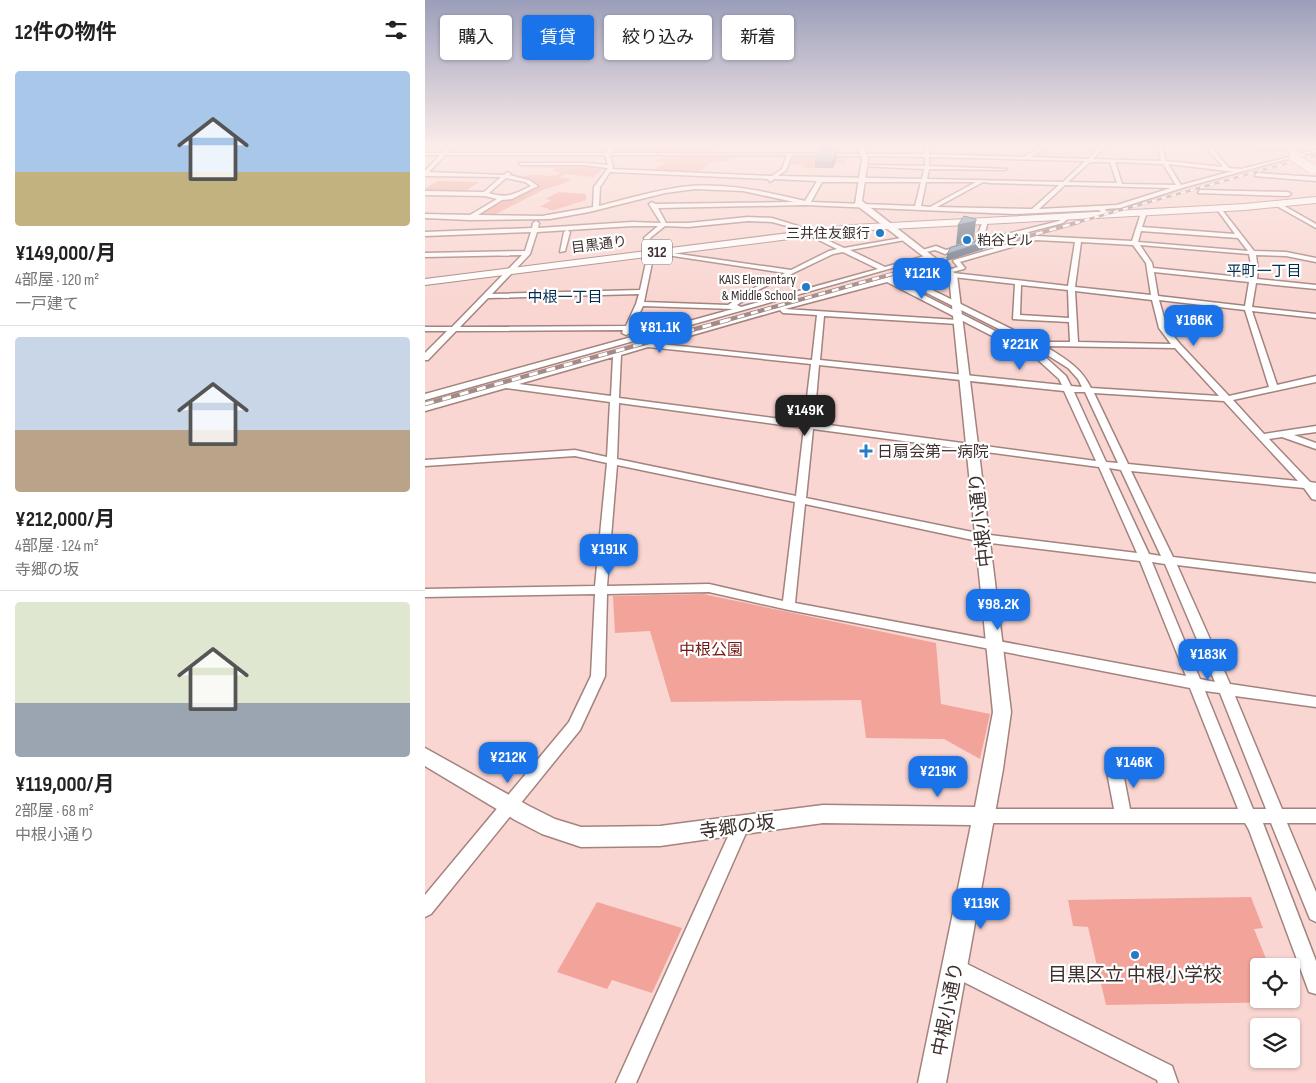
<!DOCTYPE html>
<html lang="ja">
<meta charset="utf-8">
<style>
body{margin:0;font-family:"Sofia Sans Condensed","Noto Sans JP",sans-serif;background:#f6f6f6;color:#222;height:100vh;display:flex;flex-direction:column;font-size:19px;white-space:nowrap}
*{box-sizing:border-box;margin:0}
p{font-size:16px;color:#767676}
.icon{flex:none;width:28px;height:28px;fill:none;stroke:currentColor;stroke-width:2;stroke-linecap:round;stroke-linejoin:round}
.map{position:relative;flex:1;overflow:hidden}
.details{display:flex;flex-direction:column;background:#fff;width:425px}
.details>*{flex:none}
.banner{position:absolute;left:15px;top:15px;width:475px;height:45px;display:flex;gap:10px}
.controls{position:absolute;left:825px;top:958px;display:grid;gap:10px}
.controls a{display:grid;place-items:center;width:50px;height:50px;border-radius:5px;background:#fff;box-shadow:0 1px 4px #0004;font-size:25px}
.price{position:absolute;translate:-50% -42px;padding:0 11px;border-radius:10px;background:#1a73e8;color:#fff;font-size:16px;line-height:32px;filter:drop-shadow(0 1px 2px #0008)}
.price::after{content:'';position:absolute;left:50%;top:30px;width:15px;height:11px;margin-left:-8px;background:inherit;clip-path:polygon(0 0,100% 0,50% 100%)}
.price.active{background:#222;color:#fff}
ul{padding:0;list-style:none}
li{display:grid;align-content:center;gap:10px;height:265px;padding:0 15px}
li+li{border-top:1px solid #e0e0e0}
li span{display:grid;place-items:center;height:155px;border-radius:5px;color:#555}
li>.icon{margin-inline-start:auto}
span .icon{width:90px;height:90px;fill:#fffc;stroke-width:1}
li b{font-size:21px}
h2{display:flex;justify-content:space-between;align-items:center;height:60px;padding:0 15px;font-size:21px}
.pill{padding:0 18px;border-radius:5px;background:#fff;box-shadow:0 1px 4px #0004;font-size:18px;line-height:45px}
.pill.active{background:#1a73e8;color:#fff}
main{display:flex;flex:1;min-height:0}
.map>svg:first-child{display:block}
.green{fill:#f2a49a}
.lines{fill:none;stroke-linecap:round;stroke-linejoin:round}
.minor-casing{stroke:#a3837e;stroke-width:3}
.tertiary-casing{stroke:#a3837e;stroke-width:3}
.primary-casing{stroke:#a3837e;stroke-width:2}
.minor{fill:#fff;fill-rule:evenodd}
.tertiary{fill:#fff;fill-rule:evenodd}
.primary{fill:#fff;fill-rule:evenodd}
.rail-far2-casing{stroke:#a48b88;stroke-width:2.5}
.rail-far1-casing{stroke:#a48b88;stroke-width:4}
.rail-casing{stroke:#a48b88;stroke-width:4.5}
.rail-far2{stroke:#fff;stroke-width:2;stroke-dasharray:5;stroke-linecap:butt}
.rail-far1{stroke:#fff;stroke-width:2.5;stroke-dasharray:7;stroke-linecap:butt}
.rail{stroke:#fff;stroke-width:3;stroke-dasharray:9;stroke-linecap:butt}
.primary-bridge-casing{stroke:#a3837e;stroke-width:10;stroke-linecap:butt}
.primary-bridge{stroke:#fff;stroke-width:9}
.wall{fill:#7f91a4}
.shaded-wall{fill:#687686}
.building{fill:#94a9bf;stroke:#687686}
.poi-dot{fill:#247cc9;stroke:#fff;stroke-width:2}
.labels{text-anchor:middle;stroke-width:4.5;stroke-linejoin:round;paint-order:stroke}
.far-poi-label{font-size:14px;fill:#3d302e;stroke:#fff;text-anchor:end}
.far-street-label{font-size:14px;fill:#3d302e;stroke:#fff}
.shield{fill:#fff;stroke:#776e6d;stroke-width:1}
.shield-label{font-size:15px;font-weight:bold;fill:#3d302e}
.far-neighbourhood-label{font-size:15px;fill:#022d52;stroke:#fff}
.poi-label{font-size:16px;fill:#3d302e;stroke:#fff;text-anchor:start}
.park-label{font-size:16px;fill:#731814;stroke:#fff}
.near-street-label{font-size:19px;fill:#3d302e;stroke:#fff}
.near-poi-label{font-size:19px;fill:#3d302e;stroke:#fff}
</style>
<main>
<section class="details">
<h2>12件の物件<svg class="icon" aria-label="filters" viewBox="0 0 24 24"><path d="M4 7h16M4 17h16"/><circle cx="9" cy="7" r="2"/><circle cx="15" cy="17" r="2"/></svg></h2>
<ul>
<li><span style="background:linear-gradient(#a9c7e8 65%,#c2b280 0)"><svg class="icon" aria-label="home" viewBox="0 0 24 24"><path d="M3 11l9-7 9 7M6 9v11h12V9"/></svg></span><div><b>¥149,000/月</b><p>4部屋 · 120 m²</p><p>一戸建て</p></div></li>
<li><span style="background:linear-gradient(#c9d6e8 60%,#b9a48a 0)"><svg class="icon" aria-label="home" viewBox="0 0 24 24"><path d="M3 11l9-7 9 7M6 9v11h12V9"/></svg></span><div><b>¥212,000/月</b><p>4部屋 · 124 m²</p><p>寺郷の坂</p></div></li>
<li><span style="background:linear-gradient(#dfe7d0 65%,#9aa5b1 0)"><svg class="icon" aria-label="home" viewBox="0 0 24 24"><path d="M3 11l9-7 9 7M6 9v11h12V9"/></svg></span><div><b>¥119,000/月</b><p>2部屋 · 68 m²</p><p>中根小通り</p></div></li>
</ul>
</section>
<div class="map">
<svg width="891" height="1083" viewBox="0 0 891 1083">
<rect width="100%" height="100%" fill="#f9d6d1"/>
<path class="green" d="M196,146h94l-4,7h-96z
M307,155l-4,6 -16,1 -17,12 -43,-4 14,-7 -13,-1 14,-6z
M366,155h56l-1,8 -29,-1 -3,6h-10l1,-3 -17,-1z
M98,164h59l23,3 -12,10 -27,-3 -7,3 12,2 -9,5 -17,5 -53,27 -19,1 30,-18 33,-15 -18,-7c5,0 9,-2 13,-2 10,-1 20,4 29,-2l-8,-2 3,-3 -35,-1z
M13,181l41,1 -13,9h-41v-3z
M134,192l27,2v6l-32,10h-5l-1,-2 -8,-1 11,-7 -6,-1z
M278,594l233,49 5,61 49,10 -10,45 -36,-20 -78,-1 -5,-38 -190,2 -21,-71 -35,2 -2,-37z
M826,897l12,31 -9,1 15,37h-10v33h22l1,3 -176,3 -18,-78 -15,-1 -5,-26z
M172,902l85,26 -30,65 -40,-13 -5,9 -50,-17z"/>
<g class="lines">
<g class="minor-casing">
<path id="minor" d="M23,146h5l-6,7h158l5,-7h5l-5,7 315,1v-8h4v8l95,3 20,-11h6l-20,11 58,2 13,-13h5l-13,13 68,2 -3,-15h4l4,15 57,6 -18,-21h5l19,22 12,1 48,-12 2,1 -109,30 -62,20 -15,1 2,3 -3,2 -5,-4 -85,4 -209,-9 -147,3 8,15h22l60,-6 24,1 26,8 46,22 63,-11 1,1 -3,2 -55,10 35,17 43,-12 3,2 -506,143v-6l308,-85 -90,-3 -13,27 -4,2 -4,-2 1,-3 -167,1 -28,29h-3v-7l22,-22h-22v-4h27l70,-72 -97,2v-4l100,-2 6,-19 -106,4v-4l107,-4 1,-5 3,-2 3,2 -1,5 94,-6 29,1 -12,-19 3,-2 3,2 139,-2 -51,-11 -48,-2 -30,4 -76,19 -39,7 -80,1 -45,-2v-4l45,1 27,-16 -12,-3 -60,-1v-4l59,1 17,-15 -76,-1v-5l15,-16h-15v-2h17zM20,155h160l3,10 -24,-2h-65l2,2h63l24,3 -14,19 -1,20 -51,9 -64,-1 24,-15 10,-1 26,-13 -9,-6 -20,-5 2,-1 -3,-2 -4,3 -75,-3zM185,155h177l-5,14 -10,7 -160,-7 1,-2zM367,155l133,2v9l-62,-1 -2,1 63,3 -2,10 -144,-3 8,-6zM504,157l156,4 -22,21 -136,-3 2,-10 76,1 2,-1 -78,-3zM665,162h20l7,21 -49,-1zM690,162l48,2 13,21 -54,-1zM743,164l60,7h5l-52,14zM185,172l158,7 2,3 4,-3 43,2 -12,20c-41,-10 -81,-19 -124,-14 -28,4 -55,12 -82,19l1,-19zM81,178l19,4 6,4c-17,8 -23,13 -42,7zM397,182h99l-6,24 -104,-4zM501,182h50l-46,25 -9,-1zM558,182l7,1 69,2 -27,24 -95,-2zM640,185l106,3 -54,17 -78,4zM323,221l24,1 22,6 43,21 -8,2 -38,19 -133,-19 -1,1 3,2 125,19 -31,15 -26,17 -84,-3 10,-49 -3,-2 -3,2 -8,37 -148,4 38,-40 7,-22 95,-6h26l-14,12 3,11 3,2 3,-2 -3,-11 15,-12 23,1zM418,252l35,17 -137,38 -4,-2 21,-15 75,-36zM214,294l-3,10 -10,22 -166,1 28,-29z
M789,146h34l32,3 -2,1z
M891,150v2l-16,3 -2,-1z
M832,173l59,4v4l-61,-5z
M775,190l88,2 3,2 -3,2 -90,-3z
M850,203h4l37,21v4l-41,-23z
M794,206l35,45 32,1 30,6v4l-30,-6 -30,-1 2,15 -1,9 59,6v4l-60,-6 -4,24 64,7v4l-64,-7 25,74 39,-9v6l-83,18 31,34 52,-8v6l-22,3 22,8v6l-34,-12 -13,2 41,43 6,1v17l-4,-1 -8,-11 -173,-17 42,86 143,17v8l-139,-17 53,119 86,13v10l-81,-11 47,113h34v14h-29l29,69v30l-6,-3 -39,-96h-8l53,138v33l-7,-2 -60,-162 -4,-7h-261l-6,-2 -2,-5 2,-5 6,-2h130l-8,-42 3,-4 5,-2 5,2 3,4 8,42h108l-48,-121 -401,-78 -80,-18 -102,2 -2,82 -25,54 -149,184 -6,3v-22l144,-173 22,-46 4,-82 -170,3v-8l170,-3 12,-123 -32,-7 -150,10v-6l150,-10 32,7 3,-55 -104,-14 -81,23v-6l344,-97 171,-44 2,1v2l-36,10 132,65h32l-1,-20 -56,-3 2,-35 -62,-7 -3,-2 3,-2 115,13 7,-44 -39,-2 -76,22 5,6 -1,1 -16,4 -3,-2 13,-4 -5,-6 1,-1 82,-24 96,5 8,-25 -3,-3 3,-2 6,4 -4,12 93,7 -19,-26zM716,231l97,7 10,13 -110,-9zM656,242l52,3 13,18 5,32 -76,-8zM715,245l109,9 3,16 -2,8 -97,-10 -1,-5zM729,272l95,10 -4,24 -87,-10zM474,279l134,67 35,22 10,11 4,8 -11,-1 -5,-10 -23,-21 -149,-75zM462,282l150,77 22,20 3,6 -242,-25 4,-44 134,8 4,-2 -4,-2 -173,-11zM596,285l47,5 1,28 -49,-3zM650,291l77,9 7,28 12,16 -93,-2zM734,300l86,10 24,77 -40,9 -49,-52 -13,-16zM355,310l3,3 34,2 -5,45 -151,-16zM620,346l130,2 44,48 -128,-8c-10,-21 -27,-30 -46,-42zM223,347l163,17 -7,58 -185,-24 2,-43zM188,357l-2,39 -92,-12zM394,365l245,26 32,70 -282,-38zM649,392h11l33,71 -12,-1zM669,393l130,8 74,80 -170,-17zM194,403l185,25 -8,68 -179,-37zM388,429l286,38 38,86 -155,-19 -176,-36zM192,465l178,37 -12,99 -74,-17 -102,2zM684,468l12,2 40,86 -12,-2zM380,504l177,38 158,19 46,115 -391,-73zM727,562l13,2 50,118 -15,-3zM780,691l15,2 46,116h-13z
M640,216l5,1 -7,6 -84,22 -4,-2 8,-23 5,1 -5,19 76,-19z
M142,230l3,2 -5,19 -5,1 4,-20z
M538,245l2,1v2l-20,6 -10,-4 -13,3 -3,-2 17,-5 10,4z
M316,819l6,2 2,5 -113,257h-20l119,-262z
M530,958l217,108 6,17h-20l-1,-3 -209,-106 -2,-7 2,-7z"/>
</g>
<g class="tertiary-casing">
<path id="tertiary" d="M433,146h6l4,13 -6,42 95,74 54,437 -8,57 -57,314h-28l53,-258 -148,-2 -163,23 -79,1 -39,-13 -27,-14 -90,-54v-18l104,58 26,13 26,8 79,-1 163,-21 152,2 18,-95 -44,-436 -94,-72 7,-45z"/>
</g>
<g class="primary-casing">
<path id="primary" d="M853,146h10l19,10 -7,2z
M891,197v6l-71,7 -393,21 -427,54v-6l427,-54 393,-21z"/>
</g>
<use href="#minor" class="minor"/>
<use href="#tertiary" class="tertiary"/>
<use href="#primary" class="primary"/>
<g class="rail-far2-casing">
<path id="rail-far2" d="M650,223l241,-68"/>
</g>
<g class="rail-far1-casing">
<path id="rail-far1" d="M557,249l97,-27
M299,321l236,-66"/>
</g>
<g class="rail-casing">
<path id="rail" d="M0,404l303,-84"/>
</g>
<use href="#rail-far2" class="rail-far2"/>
<use href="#rail-far1" class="rail-far1"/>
<use href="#rail" class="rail"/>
<g class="primary-bridge-casing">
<path id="primary-bridge" d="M869,157l18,12"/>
</g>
<use href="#primary-bridge" class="primary-bridge"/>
</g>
<path class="wall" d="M397,146h16l1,6h-7l5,6 -4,10h-18v-6l7,-10z"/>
<path class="shaded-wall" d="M411,152l1,6 -4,10 -1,-5z
M551,219l-2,21 -18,5 2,-20z
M569,239v7l-48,15 1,-7z"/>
<path class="building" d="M395,152h16l-4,11 -17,-1z
M539,216l12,3v2l-18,4z
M564,238l5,1 -47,15 4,-7z"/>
<linearGradient id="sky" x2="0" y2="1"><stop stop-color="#9b9eba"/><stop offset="0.49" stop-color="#fcedea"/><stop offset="1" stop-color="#fcedea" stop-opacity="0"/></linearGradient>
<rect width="891" height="298" fill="url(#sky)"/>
<g class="poi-dot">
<circle cx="455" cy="233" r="5"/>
<circle cx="542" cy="240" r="5"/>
<circle cx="381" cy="287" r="5"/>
<path d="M438.5 443.5h5v5h5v5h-5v5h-5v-5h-5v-5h5z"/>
<circle cx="710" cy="955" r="5"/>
</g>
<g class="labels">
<g class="far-poi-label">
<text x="445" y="238">三井住友銀行</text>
<text x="552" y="245" text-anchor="start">粕谷ビル</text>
<text x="371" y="284">KAIS Elementary<tspan x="371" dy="16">&amp; Middle School</tspan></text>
</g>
<g class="far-street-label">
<text transform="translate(174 244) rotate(-7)" y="5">目黒通り</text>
</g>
<rect class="shield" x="217" y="239.5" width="30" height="25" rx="4"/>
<g class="shield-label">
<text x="232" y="257">312</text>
</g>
<g class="far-neighbourhood-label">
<text x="839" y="276">平町一丁目</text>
<text x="140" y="302">中根一丁目</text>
</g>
<g class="poi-label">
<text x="452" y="457">日扇会第一病院</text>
</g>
<g class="park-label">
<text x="286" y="655">中根公園</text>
</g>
<g class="near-street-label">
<text transform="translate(555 520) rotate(-96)" y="7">中根小通り</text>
<text transform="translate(312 826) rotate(-8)" y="7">寺郷の坂</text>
<text transform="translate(522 1009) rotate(-79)" y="7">中根小通り</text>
</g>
<g class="near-poi-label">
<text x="710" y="981">目黒区立 中根小学校</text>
</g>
</g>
</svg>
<div class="controls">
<a><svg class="icon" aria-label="locate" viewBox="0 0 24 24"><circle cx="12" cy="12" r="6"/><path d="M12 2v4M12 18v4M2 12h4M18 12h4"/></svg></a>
<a><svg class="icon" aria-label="layers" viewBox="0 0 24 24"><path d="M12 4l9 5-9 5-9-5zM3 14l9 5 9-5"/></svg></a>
</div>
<b class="price" style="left:497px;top:300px">¥121K</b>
<b class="price" style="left:769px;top:347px">¥166K</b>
<b class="price" style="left:235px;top:354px">¥81.1K</b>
<b class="price" style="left:595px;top:371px">¥221K</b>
<b class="price active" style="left:380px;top:437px">¥149K</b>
<b class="price" style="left:184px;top:576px">¥191K</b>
<b class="price" style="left:573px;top:631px">¥98.2K</b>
<b class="price" style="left:783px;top:681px">¥183K</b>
<b class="price" style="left:83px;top:784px">¥212K</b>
<b class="price" style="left:709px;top:789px">¥146K</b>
<b class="price" style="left:513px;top:798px">¥219K</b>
<b class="price" style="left:556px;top:930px">¥119K</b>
<div class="banner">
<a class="pill">購入</a>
<a class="pill active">賃貸</a>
<a class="pill">絞り込み</a>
<a class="pill">新着</a>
</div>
</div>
</main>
